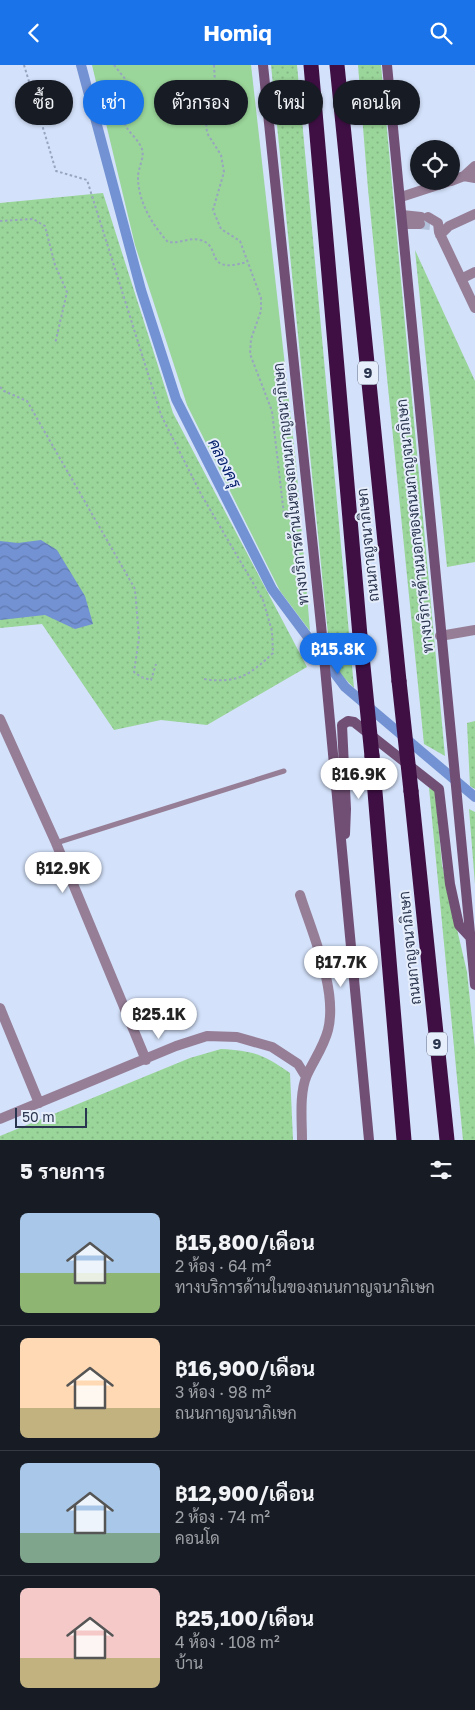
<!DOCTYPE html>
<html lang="th">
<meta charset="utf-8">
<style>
body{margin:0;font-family:"Golos Text",Sarabun,sans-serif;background:#20242c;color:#f1f3f6;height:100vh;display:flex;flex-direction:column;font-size:19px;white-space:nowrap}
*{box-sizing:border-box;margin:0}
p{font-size:16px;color:#9ea1a6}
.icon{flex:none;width:28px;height:28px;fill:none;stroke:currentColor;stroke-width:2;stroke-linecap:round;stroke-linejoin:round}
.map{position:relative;height:1075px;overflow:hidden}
.drawer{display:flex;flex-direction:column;background:#171b24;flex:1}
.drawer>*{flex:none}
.top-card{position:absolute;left:15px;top:15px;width:445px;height:45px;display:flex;gap:10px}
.controls{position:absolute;left:410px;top:75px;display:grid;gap:10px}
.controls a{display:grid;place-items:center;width:50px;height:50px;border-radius:50%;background:#171b24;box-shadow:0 1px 4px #0004;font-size:25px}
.scale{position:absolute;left:15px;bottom:12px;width:72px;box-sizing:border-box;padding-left:5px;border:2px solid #2a364f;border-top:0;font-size:14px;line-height:18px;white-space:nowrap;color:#2a364f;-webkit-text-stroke:4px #e7eefb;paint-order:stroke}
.price{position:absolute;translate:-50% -42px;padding:0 11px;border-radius:18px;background:#fff;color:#222;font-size:16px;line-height:32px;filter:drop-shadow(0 1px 2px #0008)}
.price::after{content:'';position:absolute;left:50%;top:30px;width:15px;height:11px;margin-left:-8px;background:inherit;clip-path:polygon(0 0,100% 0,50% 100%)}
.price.current{background:#1a73e8;color:#fff}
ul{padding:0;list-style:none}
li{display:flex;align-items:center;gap:15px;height:125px;padding:0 20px}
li+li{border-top:1px solid #363941}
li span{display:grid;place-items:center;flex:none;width:140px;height:100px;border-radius:8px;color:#555}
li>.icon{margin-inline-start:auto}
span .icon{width:60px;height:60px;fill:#fffc;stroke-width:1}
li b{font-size:21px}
h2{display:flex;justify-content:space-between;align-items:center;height:60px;padding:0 20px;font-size:21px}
.pill{padding:0 18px;border-radius:22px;background:#171b24;box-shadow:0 1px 4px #0004;font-size:18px;line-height:45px}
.pill.current{background:#1a73e8;color:#fff}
header{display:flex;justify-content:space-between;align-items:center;height:65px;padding:0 20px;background:#1a73e8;color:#fff;font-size:22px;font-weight:700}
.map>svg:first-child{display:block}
.grass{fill:url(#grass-dots)}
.park{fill:#9ad599}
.water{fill:url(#water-waves)}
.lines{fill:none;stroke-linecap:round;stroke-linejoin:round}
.canal{stroke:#7392d3;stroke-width:10}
.street-tunnel{stroke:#b1bfd8;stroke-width:10;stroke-dasharray:10 5;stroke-linecap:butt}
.path{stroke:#97a5be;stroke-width:2;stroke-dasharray:2.5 2.5;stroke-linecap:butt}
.lane{stroke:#967e97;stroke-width:5}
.street{stroke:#967e97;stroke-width:10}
.secondary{stroke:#714f74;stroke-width:10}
.highway{stroke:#3f0f44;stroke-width:15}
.highway-bridge{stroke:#3f0f44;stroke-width:15}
.labels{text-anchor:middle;stroke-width:4;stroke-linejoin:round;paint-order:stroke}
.shield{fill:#e7eefb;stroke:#636d83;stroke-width:1}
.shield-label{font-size:14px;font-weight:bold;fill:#2a364f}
.street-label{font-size:15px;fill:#2a364f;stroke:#e7eefb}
.water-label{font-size:16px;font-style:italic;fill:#06216d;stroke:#e7eefb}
</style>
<header><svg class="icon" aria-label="back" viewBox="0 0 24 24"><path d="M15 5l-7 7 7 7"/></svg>Homiq<svg class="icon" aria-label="search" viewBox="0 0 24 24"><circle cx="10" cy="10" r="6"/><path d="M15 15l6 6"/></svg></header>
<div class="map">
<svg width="475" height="1075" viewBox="0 0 475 1075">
<defs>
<pattern id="grass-dots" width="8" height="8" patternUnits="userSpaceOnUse" patternTransform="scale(1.25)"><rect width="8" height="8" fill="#9ad599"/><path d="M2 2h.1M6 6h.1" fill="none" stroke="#85b786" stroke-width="1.8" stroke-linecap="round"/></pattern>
<pattern id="water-waves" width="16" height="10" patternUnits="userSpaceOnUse" patternTransform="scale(1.25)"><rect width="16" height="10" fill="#7392d3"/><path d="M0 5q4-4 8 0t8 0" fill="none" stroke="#5f78ae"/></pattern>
</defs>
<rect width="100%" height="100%" fill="#d3e1fa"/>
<path class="grass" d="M271,0h26l57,623 -23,-24z
M358,0h23l64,691 -21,-12 -56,-555z
M103,128l70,220 134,254 -100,58 -46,-5 -47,10 -72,-106 -42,4v-425z
M415,185l60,131v181l-28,5z
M475,656v68l-5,-3 -3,-63z
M429,723l6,1 7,76 25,107 8,76v92h-12z
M469,744l6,3v72z
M221,984c33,2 42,5 69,24l3,67h-293v-4l190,-78z"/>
<path class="park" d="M92,0h159l45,398 14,168 -30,-40 -93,-186 -52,-160z"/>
<path class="water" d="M41,475l16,10 28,46 8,28 -18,5 -30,-14 -45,5v-79l18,2z"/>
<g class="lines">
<path class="canal" d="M81,0l60,225 35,109 96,190 73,98 130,110"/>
<path class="street-tunnel" d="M420,159l10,1"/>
<path class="path" d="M24,0l32,106 31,9 74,235 40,79 62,106 9,31 1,22c-23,22 -36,31 -69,26
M114,0l16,20c-2,16 -13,28 -3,43 4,6 11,12 14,19 5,9 -3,20 -3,30 0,24 14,48 30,65 11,2 22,-5 32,-2 23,5 2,35 47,22
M214,0l1,18 -9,39 1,11 14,22 3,17 -11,38 8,19 19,12 21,57v13l-10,28 -1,15 22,57 12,104
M0,156l33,-2 12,7 10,39 12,27 -12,52
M0,322l4,4 23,10 108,188 4,49 -5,34 7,5 10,3 5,-16"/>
<path class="lane" d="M56,778l228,-72"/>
<path class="street" d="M464,111l11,-10
M451,116l13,-5 11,2
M401,132l49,-16
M402,150l19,2
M428,152l10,6 1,9 36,76
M403,159h17
M440,170l9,-9 26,-12
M461,214l14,-7
M440,571l35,-6
M0,654l56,124 90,217
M300,830c12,38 38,95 28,135 -4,16 -14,30 -21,45 -8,18 -5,45 -5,65
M0,943l39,95
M0,1054l176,-73 31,-10 30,1 35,10 26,17 8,13"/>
<path class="secondary" d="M263,0l58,560 48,515
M387,0l88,920
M345,769l1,-25 -4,-84 6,-4 6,1 85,67 11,95 9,41 12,13"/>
<path class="highway" d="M311,0l49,571
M337,0l62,616
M372,691l32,384
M411,726l36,349"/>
<path class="highway-bridge" d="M360,571l12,120
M399,616l12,110"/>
</g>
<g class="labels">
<g class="shield">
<rect x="358" y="296.5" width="20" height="23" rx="4"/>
<rect x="427" y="967.5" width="20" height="23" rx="4"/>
</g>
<g class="shield-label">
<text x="368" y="313">9</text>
<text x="437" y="984">9</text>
</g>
<g class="street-label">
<text transform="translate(291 419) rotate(-96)" y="5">ทางบริการด้านในของถนนกาญจนาภิเษก</text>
<text transform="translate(415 461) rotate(-96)" y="5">ทางบริการด้านนอกของถนนกาญจนาภิเษก</text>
<text transform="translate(368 480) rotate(-96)" y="5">ถนนกาญจนาภิเษก</text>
<text transform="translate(410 883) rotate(-96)" y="5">ถนนกาญจนาภิเษก</text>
</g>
<g class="water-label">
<text transform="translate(225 398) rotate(63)" y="6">คลองครุ</text>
</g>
</g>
</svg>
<div class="controls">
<a><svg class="icon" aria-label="locate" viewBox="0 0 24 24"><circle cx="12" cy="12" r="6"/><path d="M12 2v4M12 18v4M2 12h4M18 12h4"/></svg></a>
</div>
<div class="scale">50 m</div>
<b class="price current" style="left:338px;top:610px">฿15.8K</b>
<b class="price" style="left:359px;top:735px">฿16.9K</b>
<b class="price" style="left:63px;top:829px">฿12.9K</b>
<b class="price" style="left:341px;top:923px">฿17.7K</b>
<b class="price" style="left:159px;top:975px">฿25.1K</b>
<div class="top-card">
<a class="pill">ซื้อ</a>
<a class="pill current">เช่า</a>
<a class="pill">ตัวกรอง</a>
<a class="pill">ใหม่</a>
<a class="pill">คอนโด</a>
</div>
</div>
<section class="drawer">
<h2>5 รายการ<svg class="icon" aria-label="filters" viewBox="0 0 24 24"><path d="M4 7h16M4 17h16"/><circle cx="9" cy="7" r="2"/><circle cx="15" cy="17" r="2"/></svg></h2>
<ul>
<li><span style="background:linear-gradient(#a9c7e8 60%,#8fb573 0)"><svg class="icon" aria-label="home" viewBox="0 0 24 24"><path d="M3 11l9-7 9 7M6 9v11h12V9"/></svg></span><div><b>฿15,800/เดือน</b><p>2 ห้อง · 64 m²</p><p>ทางบริการด้านในของถนนกาญจนาภิเษก</p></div></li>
<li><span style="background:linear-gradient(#ffd9b3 70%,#c2b280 0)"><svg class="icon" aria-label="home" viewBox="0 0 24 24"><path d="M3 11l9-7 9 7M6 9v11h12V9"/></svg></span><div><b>฿16,900/เดือน</b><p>3 ห้อง · 98 m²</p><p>ถนนกาญจนาภิเษก</p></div></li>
<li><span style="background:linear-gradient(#a9c7e8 70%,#7fa58c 0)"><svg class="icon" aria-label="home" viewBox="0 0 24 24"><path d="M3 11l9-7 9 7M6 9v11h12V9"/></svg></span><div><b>฿12,900/เดือน</b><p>2 ห้อง · 74 m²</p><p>คอนโด</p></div></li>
<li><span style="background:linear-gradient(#f6c9c9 70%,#c2b280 0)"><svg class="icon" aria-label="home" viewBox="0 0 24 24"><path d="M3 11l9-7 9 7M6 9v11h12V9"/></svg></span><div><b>฿25,100/เดือน</b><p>4 ห้อง · 108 m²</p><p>บ้าน</p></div></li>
</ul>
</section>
